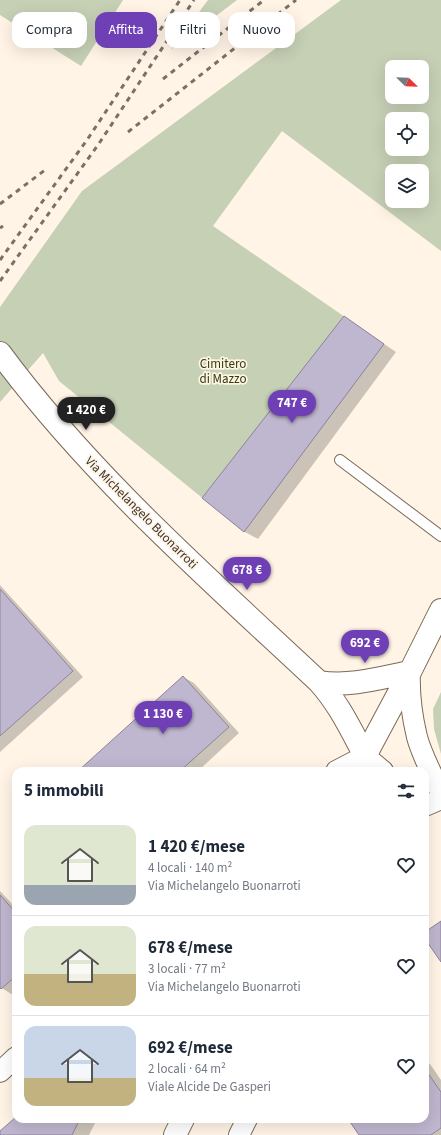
<!DOCTYPE html>
<html lang="it">
<meta charset="utf-8">
<style>
body{margin:0;font-family:"Source Sans 3",sans-serif;background:#f2f2f3;color:#1f2937;height:100vh;display:flex;flex-direction:column;font-size:15px;white-space:nowrap}
*{box-sizing:border-box;margin:0}
p{font-size:13px;color:#747a83}
.icon{flex:none;width:22px;height:22px;fill:none;stroke:currentColor;stroke-width:2;stroke-linecap:round;stroke-linejoin:round}
.map{position:relative;flex:1;overflow:hidden}
.drawer{position:absolute;left:12px;top:767px;width:417px;height:356px;display:flex;flex-direction:column;background:#fff;border-radius:12px;box-shadow:0 4px 16px #0002}
.drawer>*{flex:none}
.top-card{position:absolute;left:12px;top:12px;width:417px;height:36px;display:flex;gap:8px}
.needle{width:26px;rotate:113deg}
.buttons{position:absolute;left:385px;top:60px;display:grid;gap:8px}
.buttons a{display:grid;place-items:center;width:44px;height:44px;border-radius:8px;background:#fff;box-shadow:0 4px 16px #0002;font-size:20px}
.price{position:absolute;translate:-50% -34px;padding:0 9px;border-radius:14px;background:#6f3fb6;color:#fff;font-size:13px;line-height:26px;filter:drop-shadow(0 1px 2px #0008)}
.price::after{content:'';position:absolute;left:50%;top:24px;width:12px;height:9px;margin-left:-6px;background:inherit;clip-path:polygon(0 0,100% 0,50% 100%)}
.price.selected{background:#222;color:#fff}
ul{padding:0;list-style:none}
li{display:flex;align-items:center;gap:12px;height:100px;padding:0 12px}
li+li{border-top:1px solid #e0e1e3}
li span{display:grid;place-items:center;flex:none;width:112px;height:80px;border-radius:12px;color:#555}
li>.icon{margin-inline-start:auto}
span .icon{width:48px;height:48px;fill:#fffc;stroke-width:1}
li b{font-size:17px}
h2{display:flex;justify-content:space-between;align-items:center;height:48px;padding:0 12px;font-size:17px}
.pill{padding:0 14px;border-radius:12px;background:#fff;box-shadow:0 4px 16px #0002;font-size:14px;line-height:36px}
.pill.selected{background:#6f3fb6;color:#fff}
.map>svg:first-child{display:block}
.green{fill:#c6d0b5;fill-rule:evenodd}
.shadow{fill:#0003}
.building{fill:#bfb6cf;stroke:#8d849b}
.lines{fill:none;stroke-linecap:round;stroke-linejoin:round}
.service-casing{stroke:#7a6a56;stroke-width:12}
.minor-casing{stroke:#7a6a56;stroke-width:22}
.tertiary-casing{stroke:#7a6a56;stroke-width:24}
.service{stroke:#fff;stroke-width:10}
.minor{stroke:#fff;stroke-width:20}
.tertiary{stroke:#fff;stroke-width:22}
.rail{stroke:#797167;stroke-width:3;stroke-dasharray:5 5;stroke-linecap:butt}
.labels{text-anchor:middle;stroke-width:3.5;stroke-linejoin:round;paint-order:stroke}
.park-label{font-size:13px;fill:#313f09;stroke:#fff4e6}
.street-label{font-size:13px;fill:#3b342b;stroke:#fff4e6}
</style>
<div class="map">
<svg width="441" height="1135" viewBox="0 0 441 1135">
<rect width="100%" height="100%" fill="#fff4e6"/>
<path class="green" d="M0,0h123l-42,66 -81,-51z
M208,0h29l-66,50z
M341,0h100v251l-159,-120 -69,95 171,118 -140,188 -185,-151 -16,-28 -43,49v-95l82,-116zM392,67h30v30h-30zM392,119h30v30h-30zM392,171h30v30h-30z
M441,692v62l-7,-25 -1,-20z"/>
<path class="shadow" d="M344,317l52,35 -138,187 -13,-7 -42,-34z
M0,585l83,92 -83,75z
M183,677l11,6 45,50 -41,38h-119z
M0,891l16,17v84l-3,3 -13,-8z
M425,1061l5,3 11,16v55h-81l-11,-16h76z
M16,1118l72,1 7,4 -6,12h-89v-3z"/>
<path class="building" d="M344,316l40,28 -140,188 -42,-34z
M0,589l73,82 -73,65z
M183,676l46,51 -49,44h-102z
M0,895l16,18v63l-15,13 -1,-1z
M441,921v41l-16,-23v-7z
M425,1069l16,23v36l-10,7h-72l-11,-16h77z
M16,1117v2h64l-8,16h-72v-4z"/>
<g class="lines">
<g class="service-casing">
<path id="service" d="M340,460l101,76"/>
</g>
<g class="minor-casing">
<path id="minor" d="M410,672c-1,21 2,44 7,65 5,19 16,38 24,57
M336,771l29,-15 18,15
M425,806l14,-6
M0,1072l16,-15
M239,1135l8,-16"/>
</g>
<g class="tertiary-casing">
<path id="tertiary" d="M0,353c91,123 208,225 319,329 20,22 32,48 46,74
M319,682c31,5 61,-4 91,-10
M357,771l53,-99 31,-62
M175,1135l8,-16"/>
</g>
<use href="#service" class="service"/>
<use href="#minor" class="minor"/>
<use href="#tertiary" class="tertiary"/>
<path class="rail" d="M163,79l101,-79
M128,132l168,-132
M0,204l45,-34
M0,228l3,-2
M0,260l87,-120 93,-140
M0,281l98,-136 96,-145"/>
</g>
<g class="labels">
<g class="park-label">
<text x="223" y="368">Cimitero<tspan x="223" dy="15">di Mazzo</tspan></text>
</g>
<g class="street-label">
<text transform="translate(142 512) rotate(45)" y="5">Via Michelangelo Buonarroti</text>
</g>
</g>
</svg>
<div class="buttons">
<a><svg class="needle" viewBox="-14 -14 28 28"><path d="M0-13l5 13h-10z" fill="#e53935"/><path d="M0 13l5-13h-10z" fill="#747a83"/></svg></a>
<a><svg class="icon" aria-label="locate" viewBox="0 0 24 24"><circle cx="12" cy="12" r="6"/><path d="M12 2v4M12 18v4M2 12h4M18 12h4"/></svg></a>
<a><svg class="icon" aria-label="layers" viewBox="0 0 24 24"><path d="M12 4l9 5-9 5-9-5zM3 14l9 5 9-5"/></svg></a>
</div>
<b class="price" style="left:292px;top:424px">747 €</b>
<b class="price selected" style="left:86px;top:431px">1 420 €</b>
<b class="price" style="left:247px;top:591px">678 €</b>
<b class="price" style="left:365px;top:664px">692 €</b>
<b class="price" style="left:163px;top:735px">1 130 €</b>
<div class="top-card">
<a class="pill">Compra</a>
<a class="pill selected">Affitta</a>
<a class="pill">Filtri</a>
<a class="pill">Nuovo</a>
</div>
<section class="drawer">
<h2>5 immobili<svg class="icon" aria-label="filters" viewBox="0 0 24 24"><path d="M4 7h16M4 17h16"/><circle cx="9" cy="7" r="2"/><circle cx="15" cy="17" r="2"/></svg></h2>
<ul>
<li><span style="background:linear-gradient(#dfe7d0 75%,#9aa5b1 0)"><svg class="icon" aria-label="home" viewBox="0 0 24 24"><path d="M3 11l9-7 9 7M6 9v11h12V9"/></svg></span><div><b>1 420 €/mese</b><p>4 locali · 140 m²</p><p>Via Michelangelo Buonarroti</p></div><svg class="icon" aria-label="heart" viewBox="0 0 24 24"><path d="M12 20l-8-8c-3-5 5-10 8-4 3-6 11-1 8 4z"/></svg></li>
<li><span style="background:linear-gradient(#dfe7d0 60%,#c2b280 0)"><svg class="icon" aria-label="home" viewBox="0 0 24 24"><path d="M3 11l9-7 9 7M6 9v11h12V9"/></svg></span><div><b>678 €/mese</b><p>3 locali · 77 m²</p><p>Via Michelangelo Buonarroti</p></div><svg class="icon" aria-label="heart" viewBox="0 0 24 24"><path d="M12 20l-8-8c-3-5 5-10 8-4 3-6 11-1 8 4z"/></svg></li>
<li><span style="background:linear-gradient(#c9d6e8 65%,#c2b280 0)"><svg class="icon" aria-label="home" viewBox="0 0 24 24"><path d="M3 11l9-7 9 7M6 9v11h12V9"/></svg></span><div><b>692 €/mese</b><p>2 locali · 64 m²</p><p>Viale Alcide De Gasperi</p></div><svg class="icon" aria-label="heart" viewBox="0 0 24 24"><path d="M12 20l-8-8c-3-5 5-10 8-4 3-6 11-1 8 4z"/></svg></li>
</ul>
</section>
</div>
